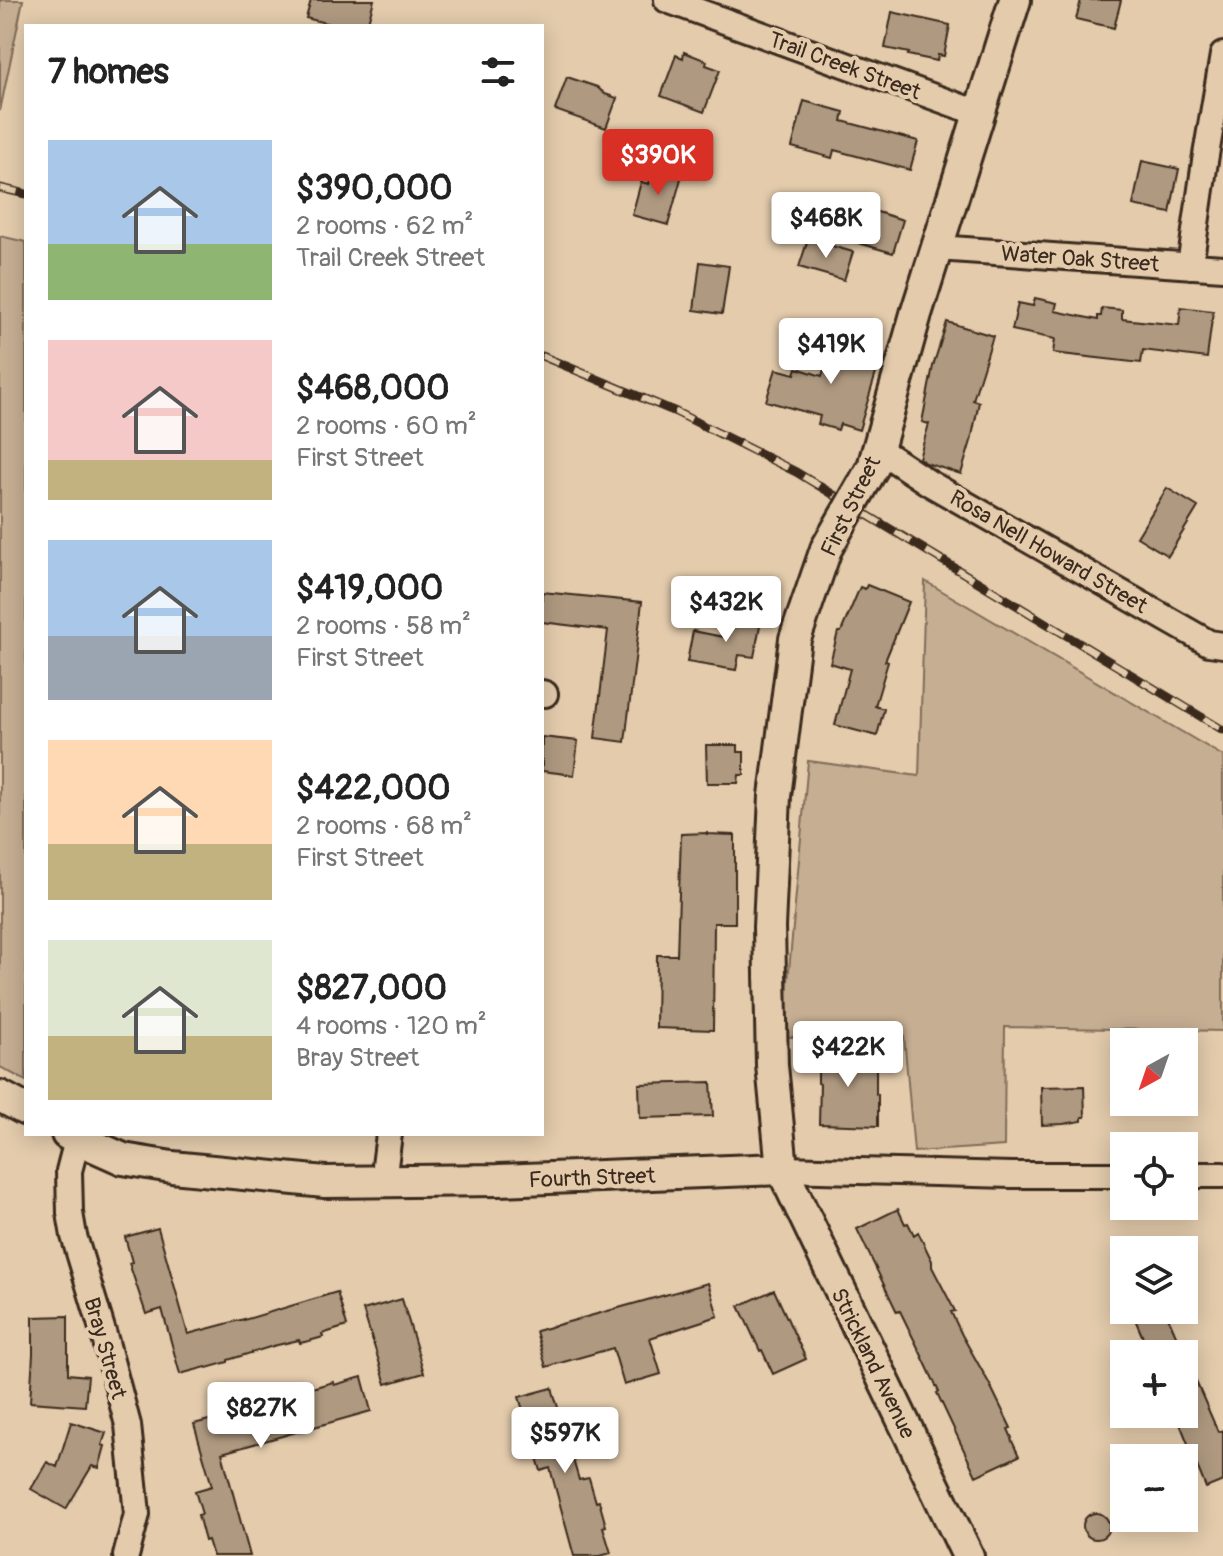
<!DOCTYPE html>
<meta charset="utf-8">
<style>
body{margin:0;font-family:Pangolin,sans-serif;background:#f6f6f6;color:#222;height:100vh;display:flex;flex-direction:column;font-size:30px;white-space:nowrap}
*{box-sizing:border-box;margin:0}
p{font-size:26px;color:#767676}
.icon{flex:none;width:44px;height:44px;fill:none;stroke:currentColor;stroke-width:2;stroke-linecap:round;stroke-linejoin:round}
.map{position:relative;flex:1;overflow:hidden}
.sheet{position:absolute;left:24px;top:24px;width:520px;height:1112px;display:flex;flex-direction:column;background:#fff;border-radius:0px;box-shadow:0 4px 20px #0003}
.sheet>*{flex:none}
.needle{width:52px;rotate:220deg}
.buttons{position:absolute;left:1110px;top:1028px;display:grid;gap:16px}
.buttons a{display:grid;place-items:center;width:88px;height:88px;border-radius:0px;background:#fff;box-shadow:0 4px 20px #0003;font-size:40px}
.price{position:absolute;translate:-50% -68px;padding:0 18px;border-radius:8px;background:#fff;color:#222;font-size:26px;line-height:52px;filter:drop-shadow(0 2px 4px #0008)}
.price::after{content:'';position:absolute;left:50%;top:48px;width:24px;height:18px;margin-left:-12px;background:inherit;clip-path:polygon(0 0,100% 0,50% 100%)}
.price.on{background:#d93025;color:#fff}
ul{padding:0;list-style:none}
li{display:flex;align-items:center;gap:24px;height:200px;padding:0 24px}
li span{display:grid;place-items:center;flex:none;width:224px;height:160px;border-radius:0px;color:#555}
li>.icon{margin-inline-start:auto}
span .icon{width:96px;height:96px;fill:#fffc;stroke-width:1}
li b{font-size:34px}
h2{display:flex;justify-content:space-between;align-items:center;height:96px;padding:0 24px;font-size:34px}
.map>svg:first-child{display:block}
.green{fill:#c5ae92;stroke:#806c58;stroke-width:2}
.building{fill:#af9980;stroke:#3b2a1e;stroke-width:2}
.lines{fill:none;stroke-linecap:round;stroke-linejoin:round}
.minor-casing{stroke:#3b2a1e;stroke-width:30}
.tertiary-casing{stroke:#3b2a1e;stroke-width:36}
.minor{stroke:#e3cbac;stroke-width:24}
.tertiary{stroke:#e3cbac;stroke-width:30}
.rail-casing{stroke:#3b2a1e;stroke-width:9}
.rail{stroke:#e3cbac;stroke-width:6;stroke-dasharray:18;stroke-linecap:butt}
.tertiary-bridge-casing{stroke:#3b2a1e;stroke-width:36;stroke-linecap:butt}
.tertiary-bridge{stroke:#e3cbac;stroke-width:30}
.labels{text-anchor:middle;stroke-width:8;stroke-linejoin:round;paint-order:stroke}
.street-label{font-size:22px;fill:#3b2a1e;stroke:#e3cbac}
</style>
<div class="map">
<svg width="1223" height="1556" viewBox="0 0 1223 1556">
<rect width="100%" height="100%" fill="#e3cbac"/>
<filter id="ink" filterUnits="userSpaceOnUse"><feTurbulence type="fractalNoise" baseFrequency=".0125" numOctaves="2"/><feDisplacementMap in="SourceGraphic" scale="16" xChannelSelector="R" yChannelSelector="G"/><feConvolveMatrix kernelMatrix="1 2 1 2 8 2 1 2 1" color-interpolation-filters="sRGB"/></filter>
<g filter="url(#ink)">
<path class="green" d="M0,0h23l-23,111z
M0,236l26,6v839l-26,-14z
M925,581l298,175v275l-218,-4 -1,119 -90,6 -10,-116 -121,1 25,-276 111,15z"/>
<path class="building" d="M311,0h63l-7,26h-30l-31,-8z
M1081,0h40l-7,28 -38,-9z
M892,12l58,13 -6,31 -6,-1 -1,6 -29,-6 1,-2 -24,-5z
M684,52l23,9 -1,4 14,5 -16,42 -43,-16 15,-41 7,3z
M567,77l30,10 8,7 12,4 -11,30 -51,-18z
M804,101l40,11 -2,9 76,20 -8,29 -76,-20 -2,8 -40,-11z
M1142,161l37,8 -9,44 -37,-8z
M653,167l29,8 -14,50 -36,-10 9,-33 8,2z
M858,206l45,14 -10,33 -45,-13z
M808,239l45,13 -9,28 -45,-13z
M700,262l29,4 -7,48 -28,-4z
M1035,298l22,5 -2,8 43,9v-4h3l1,-8 20,2v9l57,6 2,-18 32,4 -6,47 -64,-8 -2,13 -88,-10 2,-14 -43,-9 6,-27 15,3z
M947,322l46,14 -20,64 6,2 -8,39 -10,33 -35,-11 -7,-5 10,-34 -7,-2 11,-56z
M835,334l17,5 -1,5 31,9 -23,77 -19,-6 -2,6 -20,-6 2,-8 -54,-15 10,-32 19,5 2,-6 25,8z
M1167,488l31,19 -30,49 -31,-19z
M867,585l42,17 -24,59 3,1 -13,44 9,3 -7,27 -42,-11 15,-56 -20,-6 8,-31h3l19,-45 5,2z
M542,592l100,10 -17,140 -30,-4 13,-108 -66,-8z
M727,615l34,5 -7,37 -15,-2 -3,15 -49,-8 6,-31 31,6z
M542,737l36,4 -4,34 -32,-4z
M706,745h32v7h6v23h-5l-1,8h-31z
M707,833v1l28,1v88h-21l-1,107 -57,-2 1,-73h20l4,-121z
M818,1053l58,1v40h2v32l-59,-2 1,-40 -2,-1z
M711,1082l2,34 -73,2 -1,-34z
M1084,1086l1,31h-3v4l-19,3 -21,1 -1,-38z
M898,1209l7,15 3,-1 6,12 4,-3 14,29v6l23,44 -4,1 11,23 27,48 22,45 -3,1 4,9 -1,1 8,17 -43,20 -39,-83 2,-1 -16,-34 -23,-47 -3,1 -40,-83z
M158,1228l30,106 56,-15v1l93,-28 10,34 -25,8 1,3 -14,4 -9,2 -1,-3 -26,6 -45,14v2l-21,6 -1,-1 -26,7 -18,-65 -16,5 -17,-51 3,-1 -7,-25z
M708,1283l10,33 -68,22 11,36 -37,11 -11,-37 -67,19 -10,-36z
M774,1290l32,69 -33,15 -11,-24 -2,1 -21,-45z
M402,1299l22,74 -38,11 -23,-74z
M1131,1310h34l53,122 5,-2v51l-17,7 -30,-74h8v-60h-34z
M68,1316v58l20,2 -3,30 -55,-4 3,-48v-37z
M362,1377l9,34 -149,42 28,103h-37l-5,-16 -3,1 -7,-26 4,-1 -7,-23 17,-5 -18,-62 26,-7 -1,-4 22,-6 1,4 71,-20 -1,-3 21,-6 1,3z
M552,1388l8,26 3,-1 7,22 -4,1 13,44 10,-2 7,24 3,-1 7,25 -3,1 8,26 -11,3h-26l-24,-88 -9,3 -22,-74z
M71,1422l35,11 -4,12 3,1 -6,22 -7,-2 -26,43 -35,-20 16,-27 10,5z
M1083 1526a13 13 0 1 1 26 0a13 13 0 1 1-26 0Z"/>
<g class="lines">
<g class="minor-casing">
<path id="minor" d="M667,0l311,113
M937,248l286,20
M1190,266l15,-105 18,-106
M878,449l51,34 280,160 14,2
M542,693l3,1
M77,1140l-8,31 1,42 4,23 32,106 22,83 9,89 -11,42
M782,1169l230,6h112
M1184,1175h39
M383,1182l6,-48"/>
</g>
<g class="tertiary-casing">
<path id="tertiary" d="M873,467l43,-153 99,-314
M826,549l-31,90 -20,157 -6,131 3,138 10,104 186,387
M0,1096l26,14
M67,1134l56,25 49,8 153,15 173,-2 284,-11"/>
</g>
<use href="#minor" class="minor"/>
<use href="#tertiary" class="tertiary"/>
<g class="rail-casing">
<path id="rail" d="M0,188l26,6
M542,356l134,56 120,60 427,258"/>
</g>
<use href="#rail" class="rail"/>
<g class="tertiary-bridge-casing">
<path id="tertiary-bridge" d="M826,549l47,-82"/>
</g>
<use href="#tertiary-bridge" class="tertiary-bridge"/>
</g>
</g>
<g class="labels">
<g class="street-label">
<text transform="translate(845 65) rotate(20)" y="8">Trail Creek Street</text>
<text transform="translate(1080 258) rotate(4)" y="8">Water Oak Street</text>
<text transform="translate(850 506) rotate(-64)" y="8">First Street</text>
<text transform="translate(1049 551) rotate(30)" y="8">Rosa Nell Howard Street</text>
<text transform="translate(592 1177) rotate(-2)" y="8">Fourth Street</text>
<text transform="translate(106 1348) rotate(74)" y="8">Bray Street</text>
<text transform="translate(874 1363) rotate(64)" y="8">Strickland Avenue</text>
</g>
</g>
</svg>
<div class="buttons">
<a><svg class="needle" viewBox="-14 -14 28 28"><path d="M0-13l5 13h-10z" fill="#e53935"/><path d="M0 13l5-13h-10z" fill="#767676"/></svg></a>
<a><svg class="icon" aria-label="locate" viewBox="0 0 24 24"><circle cx="12" cy="12" r="6"/><path d="M12 2v4M12 18v4M2 12h4M18 12h4"/></svg></a>
<a><svg class="icon" aria-label="layers" viewBox="0 0 24 24"><path d="M12 4l9 5-9 5-9-5zM3 14l9 5 9-5"/></svg></a>
<a>+</a>
<a>−</a>
</div>
<b class="price on" style="left:658px;top:197px">$390K</b>
<b class="price" style="left:826px;top:260px">$468K</b>
<b class="price" style="left:831px;top:386px">$419K</b>
<b class="price" style="left:726px;top:644px">$432K</b>
<b class="price" style="left:848px;top:1089px">$422K</b>
<b class="price" style="left:261px;top:1450px">$827K</b>
<b class="price" style="left:565px;top:1475px">$597K</b>
<section class="sheet">
<h2>7 homes<svg class="icon" aria-label="filters" viewBox="0 0 24 24"><path d="M4 7h16M4 17h16"/><circle cx="9" cy="7" r="2"/><circle cx="15" cy="17" r="2"/></svg></h2>
<ul>
<li><span style="background:linear-gradient(#a9c7e8 65%,#8fb573 0)"><svg class="icon" aria-label="home" viewBox="0 0 24 24"><path d="M3 11l9-7 9 7M6 9v11h12V9"/></svg></span><div><b>$390,000</b><p>2 rooms · 62 m²</p><p>Trail Creek Street</p></div></li>
<li><span style="background:linear-gradient(#f6c9c9 75%,#c2b280 0)"><svg class="icon" aria-label="home" viewBox="0 0 24 24"><path d="M3 11l9-7 9 7M6 9v11h12V9"/></svg></span><div><b>$468,000</b><p>2 rooms · 60 m²</p><p>First Street</p></div></li>
<li><span style="background:linear-gradient(#a9c7e8 60%,#9aa5b1 0)"><svg class="icon" aria-label="home" viewBox="0 0 24 24"><path d="M3 11l9-7 9 7M6 9v11h12V9"/></svg></span><div><b>$419,000</b><p>2 rooms · 58 m²</p><p>First Street</p></div></li>
<li><span style="background:linear-gradient(#ffd9b3 65%,#c2b280 0)"><svg class="icon" aria-label="home" viewBox="0 0 24 24"><path d="M3 11l9-7 9 7M6 9v11h12V9"/></svg></span><div><b>$422,000</b><p>2 rooms · 68 m²</p><p>First Street</p></div></li>
<li><span style="background:linear-gradient(#dfe7d0 60%,#c2b280 0)"><svg class="icon" aria-label="home" viewBox="0 0 24 24"><path d="M3 11l9-7 9 7M6 9v11h12V9"/></svg></span><div><b>$827,000</b><p>4 rooms · 120 m²</p><p>Bray Street</p></div></li>
</ul>
</section>
</div>
